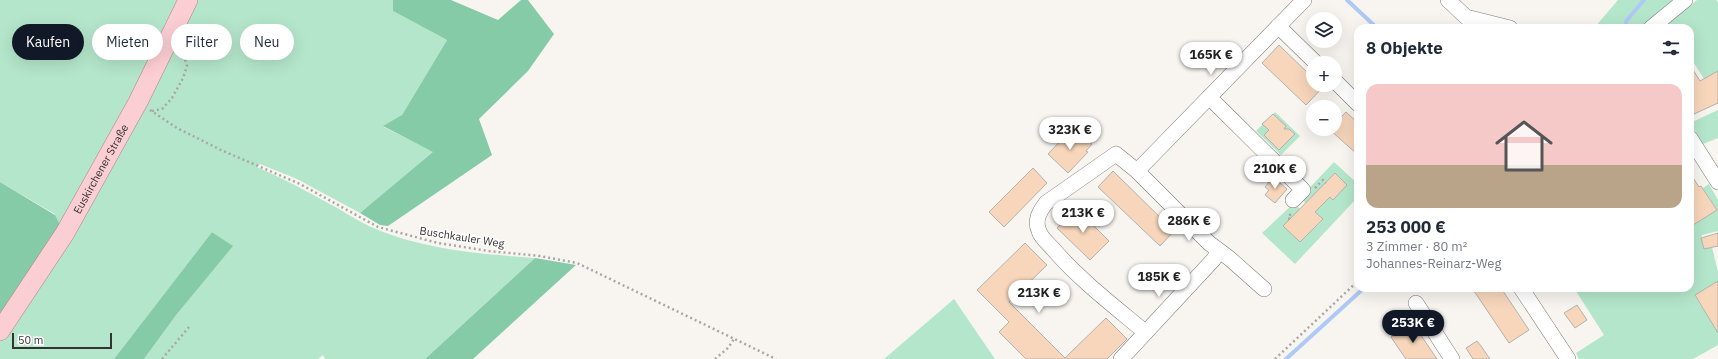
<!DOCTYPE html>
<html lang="de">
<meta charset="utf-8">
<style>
body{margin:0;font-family:"IBM Plex Sans",sans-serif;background:#f2f2f3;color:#1f2937;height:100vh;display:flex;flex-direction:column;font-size:15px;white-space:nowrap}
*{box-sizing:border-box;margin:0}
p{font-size:13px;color:#747a83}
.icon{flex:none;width:22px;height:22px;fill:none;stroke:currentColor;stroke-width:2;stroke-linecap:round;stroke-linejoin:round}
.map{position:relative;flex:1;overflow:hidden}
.details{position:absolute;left:1354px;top:24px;width:340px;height:268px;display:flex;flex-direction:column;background:#fff;border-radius:12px;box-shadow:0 4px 16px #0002}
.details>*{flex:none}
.banner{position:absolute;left:12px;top:24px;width:380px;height:36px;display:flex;gap:8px}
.buttons{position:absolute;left:1306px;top:12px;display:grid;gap:8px}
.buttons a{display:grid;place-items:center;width:36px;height:36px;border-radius:50%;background:#fff;box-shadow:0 4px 16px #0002;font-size:20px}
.scale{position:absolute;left:12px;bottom:10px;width:100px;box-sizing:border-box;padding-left:4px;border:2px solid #353332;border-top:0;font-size:11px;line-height:14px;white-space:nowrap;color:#353332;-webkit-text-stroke:3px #fff;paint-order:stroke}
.price{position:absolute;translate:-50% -34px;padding:0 9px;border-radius:14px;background:#fff;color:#222;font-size:13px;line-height:26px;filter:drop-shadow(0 1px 2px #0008)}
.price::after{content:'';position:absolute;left:50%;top:24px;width:12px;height:9px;margin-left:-6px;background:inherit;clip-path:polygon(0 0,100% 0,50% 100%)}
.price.selected{background:#111827;color:#fff}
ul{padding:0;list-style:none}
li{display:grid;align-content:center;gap:8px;height:212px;padding:0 12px}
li+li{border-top:1px solid #e0e1e3}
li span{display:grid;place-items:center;height:124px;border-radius:12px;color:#555}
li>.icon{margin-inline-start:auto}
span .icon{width:72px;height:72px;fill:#fffc;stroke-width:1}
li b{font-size:17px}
h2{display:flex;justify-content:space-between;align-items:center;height:48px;padding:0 12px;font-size:17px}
.pill{padding:0 14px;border-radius:18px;background:#fff;box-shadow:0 4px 16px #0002;font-size:14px;line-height:36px}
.pill.selected{background:#111827;color:#fff}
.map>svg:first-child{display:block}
.green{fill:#b4e6cb}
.forest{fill:#86cba7}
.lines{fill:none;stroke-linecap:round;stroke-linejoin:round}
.stream{stroke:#afc9f6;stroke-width:4}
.building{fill:#f7d6bb;stroke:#b4b1ae}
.minor-casing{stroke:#7e7b78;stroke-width:16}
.major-casing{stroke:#b48288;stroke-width:20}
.path{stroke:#a9a6a4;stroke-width:2.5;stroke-dasharray:2 3;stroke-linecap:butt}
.minor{stroke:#fff;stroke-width:15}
.major{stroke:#fbced3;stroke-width:19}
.labels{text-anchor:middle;stroke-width:3;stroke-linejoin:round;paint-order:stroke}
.street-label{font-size:11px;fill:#353332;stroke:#fff}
</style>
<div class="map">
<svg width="1718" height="359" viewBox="0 0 1718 359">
<rect width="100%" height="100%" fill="#f8f5f1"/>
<path class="green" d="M0,0h393v11l54,29 -45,75 -18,12 50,25 -74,61 -63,-34 -37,-15 -3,3c25,11 48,23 71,36 16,8 32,20 48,26 50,21 106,25 159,29l-110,101h-100l-2,-4 -5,4h-174l33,-45 55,-68 -20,-14 -98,127h-114v-42l55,-103 -55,-32z
M1618,0h57l-35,28h-46z
M1697,0h19l2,2v69l-11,7 11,24 -28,13v-27l14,-9 -10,-16 -4,2v-37h-28z
M1718,110v28l-15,6 -13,-21z
M1275,112l25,24 -19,19 -25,-24z
M1334,162l24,22v13l-63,67 -33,-31 32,-30 23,23 6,-7 -23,-21z
M1709,184l9,16v31l-16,4 -1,3 3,11 8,-2 6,25v9l-23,15 12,19 11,-6v36l-25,14h-114l-3,-6 28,-18 -30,-47h116v-81l9,14 18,-11 -14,-22z
M954,299l41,60h-111z"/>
<path class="forest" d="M393,0h58l47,20 23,-20h7l26,34 -26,37 -49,48 13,36 -104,71 -8,-1 -20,-12 73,-61 -50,-26 19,-11 45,-75 -54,-29z
M0,182l55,33 5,10 -60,92z
M212,232l21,14 -56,68 -33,45h-30z
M535,258l41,7 -103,94h-48z"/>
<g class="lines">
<path class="stream" d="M1347,0l30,28
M1624,28l3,-8 17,-20
M1286,359l78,-71"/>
</g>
<path class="building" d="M1279,45l34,33v7h12l-19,20 -44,-42z
M1690,65l10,16 18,-10v32l-24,11 -4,-9z
M1346,112l12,11v32l-29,-26h6v-6z
M1273,114l13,12 -2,3h5l6,5 -16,16 -15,-15 5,-5 -7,-6z
M1079,132l13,12 -6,7 2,1 -20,21 -20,-19 19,-20 6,5z
M1033,168l14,15 -43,44 -15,-15z
M1113,171l61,60 -14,15 -62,-59z
M1335,173l12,12 -14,15 -3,-3 -15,15 8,7 -23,23 -17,-16z
M1690,173l9,14 2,-1 16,24 -27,17z
M1273,177l14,12 -12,14 -10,-8 4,-5 -4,-3z
M1077,209l32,32 -19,19 -33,-32z
M1718,233v13l-14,3 -3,-11z
M1025,243l22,22 -38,37 56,56 41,-40 21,21 -20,20h-81l-27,-27 10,-10 -32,-32z
M1718,281v52l-23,-38z
M1472,288h29l28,42 -20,13z
M1577,305l10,15 -12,8 -11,-15z
M1413,322l7,12 17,25h-31l-7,-10 -8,-12z
M1477,341l4,5 9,13h-17l-7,-11z"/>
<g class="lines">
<g class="minor-casing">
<path id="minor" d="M1448,0l18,17 44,11
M1278,26l38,37
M1651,28l34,-28
M1335,81l23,23
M1209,97l94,93 -10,10
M1690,138l28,44
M1137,171l167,-171
M1521,288l47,71
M1416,303l36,56
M1145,332c-31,-26 -64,-51 -91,-82 -5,-6 -13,-12 -15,-19 -5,-11 1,-20 7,-28l70,-49 21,17 72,72 20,15 35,31
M1121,359l93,-100 4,-8"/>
</g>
<g class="major-casing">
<g id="major">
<path id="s1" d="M0,331l65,-98 73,-131 50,-102"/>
</g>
</g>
<path class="path" d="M150,110l27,18 44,22 79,34 78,43 60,16 51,8 51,5 37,7 199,96
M152,111l10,-2 10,-11 11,-20 4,-12 -5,-16
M1315,188l8,-8 3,3
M1290,219l-2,-1 4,-6
M162,359l27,-32
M715,359l13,-11 6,-9
M1275,359l83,-78"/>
<use href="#minor" class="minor"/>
<use href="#major" class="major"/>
</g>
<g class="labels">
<g class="street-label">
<text dy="4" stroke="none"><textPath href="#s1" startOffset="191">Euskirchener Straße</textPath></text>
<text transform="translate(462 237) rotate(9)" y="4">Buschkauler Weg</text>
</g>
</g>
</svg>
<div class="buttons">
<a><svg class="icon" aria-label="layers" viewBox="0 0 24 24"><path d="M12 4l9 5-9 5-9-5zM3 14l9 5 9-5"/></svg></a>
<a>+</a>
<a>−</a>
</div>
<div class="scale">50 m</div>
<b class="price" style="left:1211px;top:76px">165K €</b>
<b class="price" style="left:1070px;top:151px">323K €</b>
<b class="price" style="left:1275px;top:190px">210K €</b>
<b class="price" style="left:1083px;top:234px">213K €</b>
<b class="price" style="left:1189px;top:242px">286K €</b>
<b class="price" style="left:1159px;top:298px">185K €</b>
<b class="price" style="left:1039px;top:314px">213K €</b>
<b class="price selected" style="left:1413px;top:344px">253K €</b>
<div class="banner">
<a class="pill selected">Kaufen</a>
<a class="pill">Mieten</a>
<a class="pill">Filter</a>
<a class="pill">Neu</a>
</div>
<section class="details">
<h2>8 Objekte<svg class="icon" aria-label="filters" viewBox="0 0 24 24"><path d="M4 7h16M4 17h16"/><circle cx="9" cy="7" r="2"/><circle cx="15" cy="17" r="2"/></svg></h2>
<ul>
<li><span style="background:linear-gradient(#f6c9c9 65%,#b9a48a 0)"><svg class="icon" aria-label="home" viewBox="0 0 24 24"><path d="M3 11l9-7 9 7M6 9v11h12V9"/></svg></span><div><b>253 000 €</b><p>3 Zimmer · 80 m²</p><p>Johannes-Reinarz-Weg</p></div></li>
</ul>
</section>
</div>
